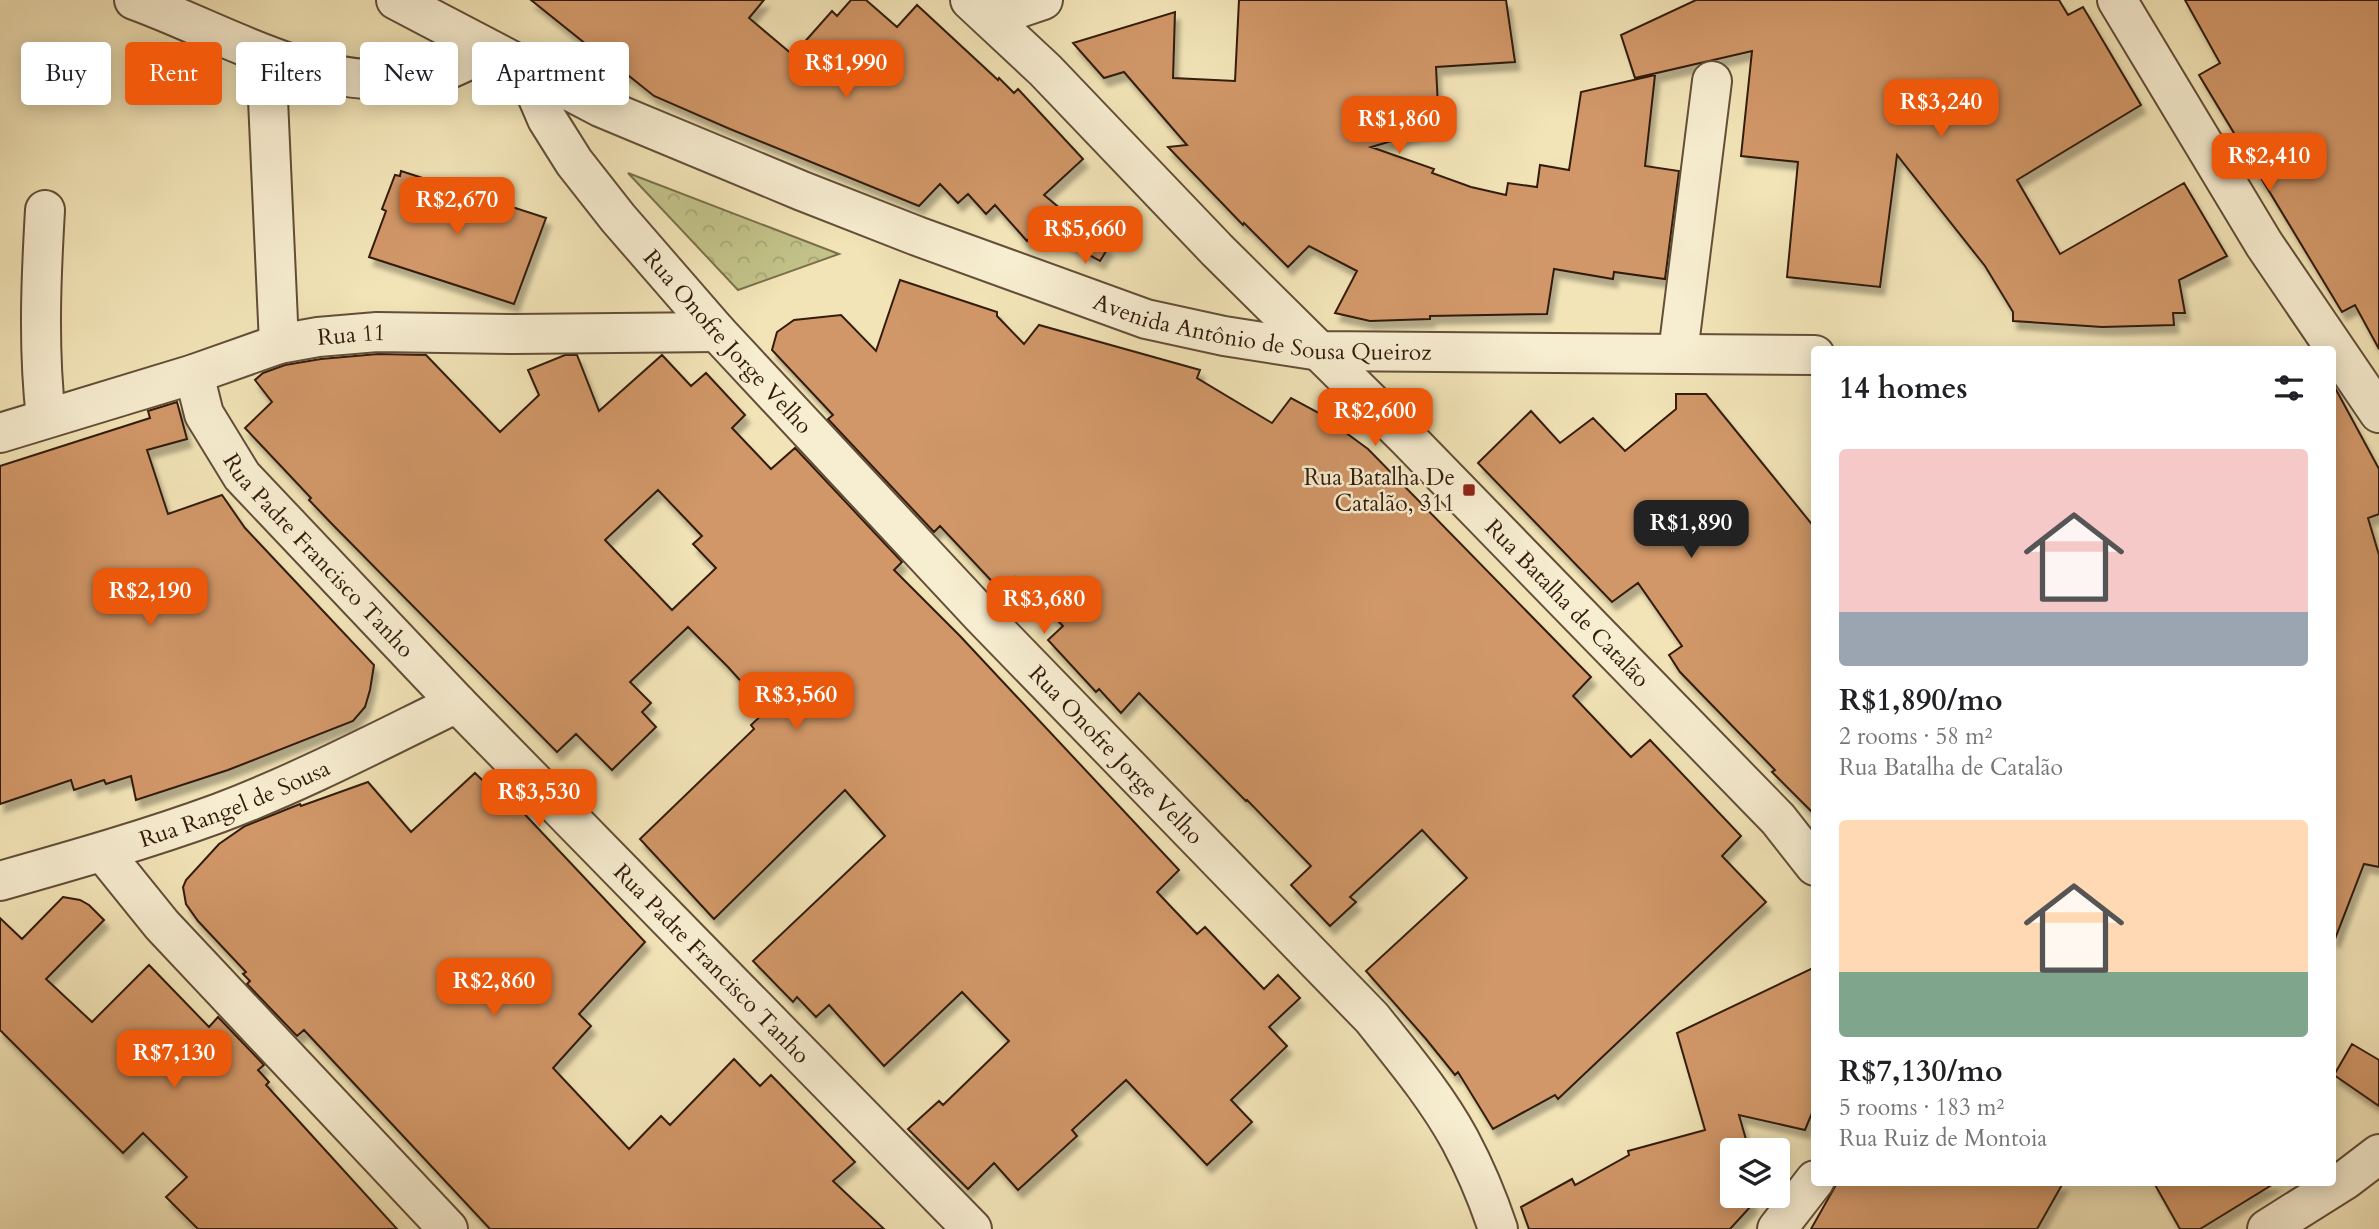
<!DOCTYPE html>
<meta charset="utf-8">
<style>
body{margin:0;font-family:Cardo,serif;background:#f6f6f6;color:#202124;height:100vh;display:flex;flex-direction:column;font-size:26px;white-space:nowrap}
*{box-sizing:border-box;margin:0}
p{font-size:23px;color:#757577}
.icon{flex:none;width:38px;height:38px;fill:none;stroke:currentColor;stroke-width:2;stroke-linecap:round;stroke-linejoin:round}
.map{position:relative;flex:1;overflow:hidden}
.details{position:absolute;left:1811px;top:346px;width:525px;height:840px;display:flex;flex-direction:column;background:#fff;border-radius:7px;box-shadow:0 4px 18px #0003}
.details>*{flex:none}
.top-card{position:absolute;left:21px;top:42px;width:665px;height:63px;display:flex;gap:14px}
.controls{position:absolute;left:1720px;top:1138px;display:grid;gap:14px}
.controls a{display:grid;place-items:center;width:70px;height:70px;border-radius:7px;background:#fff;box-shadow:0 4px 18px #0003;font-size:35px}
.price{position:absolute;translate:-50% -60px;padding:0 16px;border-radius:14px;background:#ea580c;color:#fff;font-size:23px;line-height:46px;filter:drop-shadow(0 2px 4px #0008)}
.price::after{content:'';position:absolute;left:50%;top:42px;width:21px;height:16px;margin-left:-10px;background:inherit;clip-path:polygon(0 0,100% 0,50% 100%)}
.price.active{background:#222;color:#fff}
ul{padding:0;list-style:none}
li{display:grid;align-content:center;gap:14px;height:371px;padding:0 28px}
li span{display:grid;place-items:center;height:217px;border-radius:7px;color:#555}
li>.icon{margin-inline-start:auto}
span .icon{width:126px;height:126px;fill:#fffc;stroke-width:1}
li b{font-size:30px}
h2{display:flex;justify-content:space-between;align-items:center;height:84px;padding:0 28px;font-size:30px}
.chip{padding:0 24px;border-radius:7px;background:#fff;box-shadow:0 4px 18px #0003;font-size:24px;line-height:63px}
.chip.active{background:#ea580c;color:#fff}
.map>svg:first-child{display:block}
.forest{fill:url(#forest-crowns);stroke:#7a6f4b;stroke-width:2}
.building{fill:#d19768;stroke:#331c0d;stroke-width:2;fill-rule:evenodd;filter:url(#shadow)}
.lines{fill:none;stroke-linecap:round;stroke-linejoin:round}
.minor-casing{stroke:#634e38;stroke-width:42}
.minor{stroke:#f7edd0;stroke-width:38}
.poi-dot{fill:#8f2418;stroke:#f7edd0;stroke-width:2.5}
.labels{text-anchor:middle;stroke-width:5;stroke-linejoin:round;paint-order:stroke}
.street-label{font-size:23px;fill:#331c0d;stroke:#f7edd0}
.poi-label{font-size:23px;fill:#331c0d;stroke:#f7edd0;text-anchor:end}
</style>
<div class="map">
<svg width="2379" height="1229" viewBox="0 0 2379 1229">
<defs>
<pattern id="forest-crowns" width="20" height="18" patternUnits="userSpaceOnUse" patternTransform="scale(1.75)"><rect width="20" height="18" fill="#c2c289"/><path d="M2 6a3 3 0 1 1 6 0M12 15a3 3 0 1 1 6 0" fill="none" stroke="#a7a675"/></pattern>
<filter id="shadow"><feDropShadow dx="4.5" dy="8" stdDeviation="2" flood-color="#0004"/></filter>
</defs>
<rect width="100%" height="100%" fill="#f2e4b7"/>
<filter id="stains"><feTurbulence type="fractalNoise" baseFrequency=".00286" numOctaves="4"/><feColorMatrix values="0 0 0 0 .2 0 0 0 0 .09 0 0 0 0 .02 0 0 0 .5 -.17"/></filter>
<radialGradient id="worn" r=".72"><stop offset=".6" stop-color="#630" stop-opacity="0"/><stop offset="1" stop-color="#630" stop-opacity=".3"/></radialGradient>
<path class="forest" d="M628,173l211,81 -101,36z"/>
<path class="building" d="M531,0h233l-15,18 44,37 39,-44 5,5 14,-16h15l31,27 20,-22 81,75 1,-2 15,15 4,-4 65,70 -39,36 64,53 -8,13 -60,-33 -13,13 -32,-36 -9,9 -18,-20 -10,9 -18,-19 -21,22 -189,-77 -76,-33 -30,-24 -5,7 -31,-14 9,-12z
M1239,0h267l9,62 -79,5 3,60 -68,20 63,22 -2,4 39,14 35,8 2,-12 29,4 3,-22 29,5 12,-78 74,-17 -10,91 34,5 -14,108 -51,-7 -1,7 -59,-10 -7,45 -117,2v3l-60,2 -35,-8 22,-42 -48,-25 -21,21 -44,-44 -1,2 -75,-78 19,-2 -63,-73 -20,6 -31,-35 102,-31 -2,66 62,3z
M1696,0h363l9,15 15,-8 58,98 -124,75 43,74 124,-71 43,73 -48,24 6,33h-12l1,12 -72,2 -89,-6v-9l-28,-46 -88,-111 -17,132 -93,-10 11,-115 -57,-6 11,-105 -117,27 -14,-43z
M2185,0h194v349l-24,-44 -13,7 -143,-237 21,-12z
M401,171l145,47 -32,86 -145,-47 17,-46 -4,-2 13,-34 5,1z
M900,280l97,32v4l27,28 15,-19 161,45 -3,8 75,45 19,-25 28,15 49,36 223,228 -18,19 58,61 19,-17 91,96 -19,20 44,46 -208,197 -3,-4 -62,34 -35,-57 -3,3 -29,-36 -60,-68 101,-93 -45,-48 -72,67 6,5 -26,24 -39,-41 20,-19 -64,-66 -1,1 -107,-108 -18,20 -22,-24 -3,3 -48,-52 15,-14 -48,-49 -14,14 -61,-65 -6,6 -106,-113 5,-4 -61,-65 5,-18 17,-12 47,-5 35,36z
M378,354l48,1 74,77 39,-37 -11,-25 37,-15h12l22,56 63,-56 29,31 15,-13 39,42 -13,13 39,41 24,-21 107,114 -8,8 66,66 219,234 -22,22 40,42 8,-7 59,62 14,-14 22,23 -31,29 18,19 -56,54 21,22 -45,43 -81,-85 -54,50 5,6 -59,54 -24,-27 -26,26 -60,-60 31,-28 4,4 66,-64 -47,-49 -78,74 -55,-61 -13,12 -19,-20 -4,5 -40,-41 132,-125 -40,-46 -131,129 -74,-80 114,-110 -3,-4 16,-15 -39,-43 -40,-40 -58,55 21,21 -9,9 14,15 -44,43 -36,-36 -19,18 -225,-228 -23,-24 2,-2 -66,-70 27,-26 -17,-22 8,-7 22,-8 36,-6zM658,490l44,46 -9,8 23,24 -44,42 -67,-70z
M2333,384l46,85v45l-11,4 11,37v312l-15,-3 -29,75h-2z
M1676,394h30l109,134v287l-43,-43 3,-2 -95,-98 -11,-17 13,-9 -44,-63 -26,19 -134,-139 53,-52 29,32 33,-25 32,33 51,-42z
M177,402l10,37 -40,11 21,64 54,-19 23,33 129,137 -4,25 -5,17 -12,14 -125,49 -92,30 -5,-24 -25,8 -2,-4 -30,10 -3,-10 -71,24v-338l150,-48 -2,-7z
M475,773l38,37 3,-5 129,137 -66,72 12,12 -38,42 76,81 32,-33 9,9 64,-66 26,27 11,-11 84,87 -22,19 51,48h-394l-186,-199 -7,6 -50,-52 3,-3 -7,-7 3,-2 -48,-51 -12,-17 -3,-17 3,-7 33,-36 26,-18 55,-22 1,2 67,-24 43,50z
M63,897l17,3 9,5 15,15 -58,59 46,43 57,-57 60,62 9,-10 46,48 -6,5 11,12 -3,3 131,144h-199l-32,-32 21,-20 -44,-44 -20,20 -123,-123v-112l22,21z
M1815,967v135l-3,11 -7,17 -66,-15 10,35h-17v45h17l3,10 -22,24h-201l-8,-22 51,-28 3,6 54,-30 -1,-4 77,-21 -28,-97z
M2352,1044l27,16v46l-45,-31z
M1837,1183h226l-26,46h-226z
M2154,1183h121l-75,46h-20z"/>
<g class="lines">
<g class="minor-casing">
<g id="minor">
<path d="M134,0c83,30 163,81 254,80 9,0 18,1 27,0 26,-5 51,-19 75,-30"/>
<path id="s1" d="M396,0l204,107 202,84 115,45 229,83 78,17 96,15 495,4"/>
<path id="s2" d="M970,0l75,70 172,180 190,188 371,381 37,47"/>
<path d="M2117,0l147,244 115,169"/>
<path d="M990,18l53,-18"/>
<path d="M266,55l13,289"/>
<path id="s3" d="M525,68l22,51 27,43 44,56 99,114 265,284 390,402c31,39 64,78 88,122 15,28 28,59 38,89"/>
<path d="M45,210c-4,69 -7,139 1,208"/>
<path d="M1678,353l34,-272"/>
<path id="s4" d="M194,374l10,40 38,62 215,227 515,526"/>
<path id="s5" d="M0,433l194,-59 85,-30 39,-7 59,-5 138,2 202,-2"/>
<path d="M103,852l59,73 286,304"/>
<path id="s6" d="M0,881c74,-21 148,-42 219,-68 82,-31 160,-72 238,-110"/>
<path d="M1777,1229l38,-49"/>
<path d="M2267,1229l78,-49 34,-26"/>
</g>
</g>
<use href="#minor" class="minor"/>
</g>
<rect class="poi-dot" x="1462" y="483" width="14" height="14" rx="3.5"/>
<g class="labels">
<g class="street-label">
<text dy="8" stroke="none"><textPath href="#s1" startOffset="933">Avenida Antônio de Sousa Queiroz</textPath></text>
<text dy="8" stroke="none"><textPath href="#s5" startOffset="366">Rua 11</textPath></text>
<text dy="8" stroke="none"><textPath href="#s3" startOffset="343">Rua Onofre Jorge Velho</textPath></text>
<text dy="8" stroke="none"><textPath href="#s4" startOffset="224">Rua Padre Francisco Tanho</textPath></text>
<text dy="8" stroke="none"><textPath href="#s2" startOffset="849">Rua Batalha de Catalão</textPath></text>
<text dy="8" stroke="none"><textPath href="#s3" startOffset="910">Rua Onofre Jorge Velho</textPath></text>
<text dy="8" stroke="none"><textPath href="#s6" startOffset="247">Rua Rangel de Sousa</textPath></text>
<text dy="8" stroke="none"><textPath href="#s4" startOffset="791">Rua Padre Francisco Tanho</textPath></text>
</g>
<g class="poi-label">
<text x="1455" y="485">Rua Batalha De<tspan x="1455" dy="26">Catalão, 311</tspan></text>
</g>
</g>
<rect width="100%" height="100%" filter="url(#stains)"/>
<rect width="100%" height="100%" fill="url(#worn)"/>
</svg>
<div class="controls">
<a><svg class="icon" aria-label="layers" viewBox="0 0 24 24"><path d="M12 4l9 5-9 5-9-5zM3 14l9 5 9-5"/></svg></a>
</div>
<b class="price" style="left:846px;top:100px">R$1,990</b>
<b class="price" style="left:1941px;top:139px">R$3,240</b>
<b class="price" style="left:1399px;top:156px">R$1,860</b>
<b class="price" style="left:2269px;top:193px">R$2,410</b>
<b class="price" style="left:457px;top:237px">R$2,670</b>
<b class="price" style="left:1085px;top:266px">R$5,660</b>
<b class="price" style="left:1375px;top:448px">R$2,600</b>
<b class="price active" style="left:1691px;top:560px">R$1,890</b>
<b class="price" style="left:150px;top:628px">R$2,190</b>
<b class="price" style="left:1044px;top:636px">R$3,680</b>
<b class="price" style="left:796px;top:732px">R$3,560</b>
<b class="price" style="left:539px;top:829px">R$3,530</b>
<b class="price" style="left:494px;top:1018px">R$2,860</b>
<b class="price" style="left:174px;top:1090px">R$7,130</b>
<div class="top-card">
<a class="chip">Buy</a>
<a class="chip active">Rent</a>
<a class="chip">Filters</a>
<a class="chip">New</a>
<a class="chip">Apartment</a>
</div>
<section class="details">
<h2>14 homes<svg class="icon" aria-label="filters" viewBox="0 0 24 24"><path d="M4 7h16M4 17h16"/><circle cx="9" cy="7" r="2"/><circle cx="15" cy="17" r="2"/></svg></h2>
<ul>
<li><span style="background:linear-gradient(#f6c9c9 75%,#9aa5b1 0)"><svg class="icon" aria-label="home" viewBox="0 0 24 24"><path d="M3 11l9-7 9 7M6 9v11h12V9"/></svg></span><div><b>R$1,890/mo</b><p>2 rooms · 58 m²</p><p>Rua Batalha de Catalão</p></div></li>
<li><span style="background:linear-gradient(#ffd9b3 70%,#7fa58c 0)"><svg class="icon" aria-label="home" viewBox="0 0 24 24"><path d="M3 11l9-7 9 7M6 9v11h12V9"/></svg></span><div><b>R$7,130/mo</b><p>5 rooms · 183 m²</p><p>Rua Ruiz de Montoia</p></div></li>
</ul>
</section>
</div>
